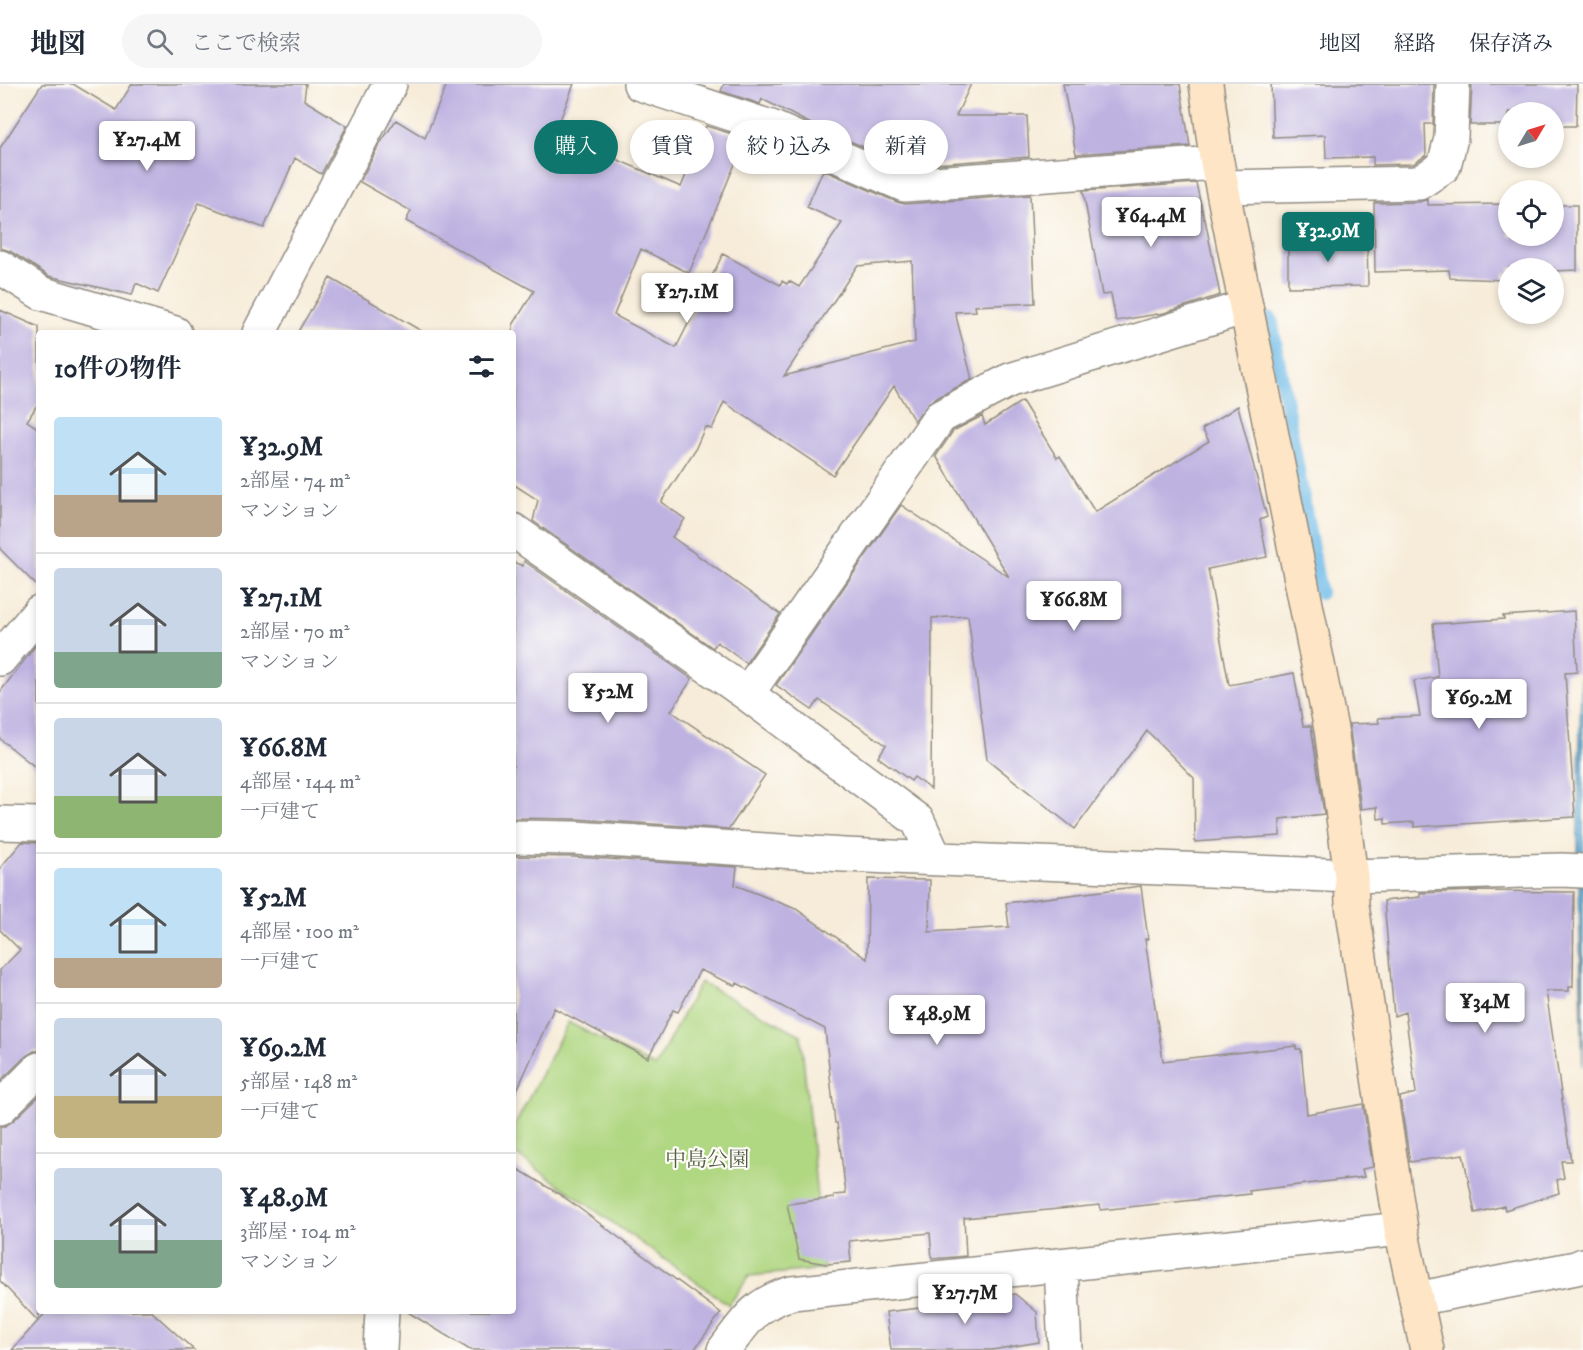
<!DOCTYPE html>
<html lang="ja">
<meta charset="utf-8">
<style>
body{margin:0;font-family:"IM FELL DW Pica","Noto Serif JP",serif;background:#f6f6f7;color:#1f2937;height:100vh;display:flex;flex-direction:column;font-size:22px;white-space:nowrap}
*{box-sizing:border-box;margin:0}
p{font-size:20px;color:#747a83}
.icon{flex:none;width:33px;height:33px;fill:none;stroke:currentColor;stroke-width:2;stroke-linecap:round;stroke-linejoin:round}
.map{position:relative;flex:1;overflow:hidden}
.side{position:absolute;left:36px;top:246px;width:480px;height:984px;display:flex;flex-direction:column;background:#fff;border-radius:6px;box-shadow:0 3px 9px #0003}
.side>*{flex:none}
.top-card{position:absolute;left:534px;top:36px;width:570px;height:54px;display:flex;gap:12px}
.needle{width:39px;rotate:52deg}
.buttons{position:absolute;left:1498px;top:18px;display:grid;gap:12px}
.buttons a{display:grid;place-items:center;width:66px;height:66px;border-radius:50%;background:#fff;box-shadow:0 3px 9px #0003;font-size:30px}
.price{position:absolute;translate:-50% -51px;padding:0 14px;border-radius:6px;background:#fff;color:#222;font-size:20px;line-height:39px;filter:drop-shadow(0 2px 3px #0008)}
.price::after{content:'';position:absolute;left:50%;top:36px;width:18px;height:14px;margin-left:-9px;background:inherit;clip-path:polygon(0 0,100% 0,50% 100%)}
.price.active{background:#0f766e;color:#fff}
ul{padding:0;list-style:none}
li{display:flex;align-items:center;gap:18px;height:150px;padding:0 18px}
li+li{border-top:2px solid #e0e1e3}
li span{display:grid;place-items:center;flex:none;width:168px;height:120px;border-radius:6px;color:#555}
li>.icon{margin-inline-start:auto}
span .icon{width:72px;height:72px;fill:#fffc;stroke-width:1}
li b{font-size:26px}
h2{display:flex;justify-content:space-between;align-items:center;height:72px;padding:0 18px;font-size:26px}
.pill{padding:0 21px;border-radius:27px;background:#fff;box-shadow:0 3px 9px #0003;font-size:21px;line-height:54px}
.pill.active{background:#0f766e;color:#fff}
header{display:flex;align-items:center;gap:36px;box-sizing:border-box;height:84px;padding:0 30px;background:#fff;border-bottom:2px solid #e0e1e3}
header strong{font-size:28px}
nav{display:flex;gap:33px;margin-inline-start:auto;font-size:21px}
.search{width:420px;height:54px;background:#f6f6f7;display:flex;align-items:center;gap:15px;box-sizing:border-box;padding:0 21px;border-radius:33px;color:#747a83;font-size:22px}
.map>svg:first-child{display:block}
.green{fill:#b0d782;stroke:#6e8156;stroke-width:1.5}
.water{fill:#6ebbe8;stroke:#4c738a;stroke-width:1.5}
.lines{fill:none;stroke-linecap:round;stroke-linejoin:round}
.stream{stroke:#6ebbe8;stroke-width:14}
.building{fill:#beb2e1;fill-rule:evenodd}
.street-casing{stroke:#918c82;stroke-width:36}
.secondary-casing{stroke:#918c82;stroke-width:36}
.street{stroke:#fff;stroke-width:33}
.secondary{stroke:#fee5c5;stroke-width:33}
.labels{text-anchor:middle;stroke-width:4.5;stroke-linejoin:round;paint-order:stroke}
.park-label{font-size:21px;fill:#535f45;stroke:#fdfcf7}
</style>
<header>
<strong>地図</strong>
<div class="search"><svg class="icon" aria-label="search" viewBox="0 0 24 24"><circle cx="10" cy="10" r="6"/><path d="M15 15l6 6"/></svg>ここで検索</div>
<nav><a>地図</a><a>経路</a><a>保存済み</a></nav>
</header>
<div class="map">
<svg width="1583" height="1266" viewBox="0 0 1583 1266">
<rect width="100%" height="100%" fill="#fdfcf7"/>
<filter id="ink" filterUnits="userSpaceOnUse"><feTurbulence type="fractalNoise" baseFrequency=".0167" numOctaves="2"/><feDisplacementMap in="SourceGraphic" scale="12" xChannelSelector="R" yChannelSelector="G"/><feConvolveMatrix kernelMatrix="1 2 1 2 8 2 1 2 1" color-interpolation-filters="sRGB"/></filter>
<filter id="wash" filterUnits="userSpaceOnUse"><feTurbulence type="fractalNoise" baseFrequency=".008" numOctaves="4" result="noise"/><feDisplacementMap in="SourceGraphic" scale="24" xChannelSelector="R" yChannelSelector="G"/><feGaussianBlur stdDeviation="1.35" result="paint"/><feColorMatrix in="noise" values="0 0 0 0 0 0 0 0 0 0 0 0 0 0 0 0 0 1.4 0 .05"/><feComposite in="paint" operator="in"/></filter>
<g filter="url(#wash)">
<rect width="100%" height="100%" fill="#f7ecd9"/>
<path class="green" d="M700,898l101,53 23,234 -75,7 -20,29 -216,-153v-23l55,-107 87,45z"/>
<path class="water" d="M1583,489v494l-5,-230z"/>
<g class="lines">
<path class="stream" d="M1271,235l49,274"/>
</g>
<g id="blocks">
<path class="building" d="M42,0h31l43,26 16,-26h174l-2,16 43,26 -26,48 -26,-16 -31,70 -65,-25 -41,90 -22,-10 -4,12 -83,-19 -39,-25 -10,-3v-100z
M447,0h127l-19,49 126,54 25,-61 40,12 -57,135 -48,-24 -27,66 62,33 47,-94 57,31 2,-4 5,3 2,-3 10,6 43,-64 -35,-16 16,-37 74,32 8,2 125,-9 5,108 -60,3 1,5 -21,1 17,67 -41,22 -17,20 -20,-35 -61,89 -109,-73 -12,27 -7,-2 -10,23 -34,52 24,17 -13,18 108,77 -34,49 -29,-21 -4,6 -180,-127 5,-21 -25,-16v-159l21,-34 -128,-70 5,-10 -51,-29 19,-37 17,-25 29,18zM912,177l3,81 -131,34 73,-110z
M724,0h247l-15,32h71l2,41 -122,9 -94,-41 -51,-26 -2,5 -39,-13z
M1063,0h117l10,62 -114,8z
M1271,0h163l-1,40h-8l1,31 -13,9 -40,1v-8l-47,1 -1,-23 -52,2z
M1472,0h105l-1,42h-22v-14h-45v13h-39z
M1196,99l8,36h1l15,76 -56,18 -48,8 -5,-27 -9,1 -19,-104z
M1428,115v6l81,-1v32h45v-31h23v65l-23,1v-3h-45v5h-5v7l-54,-2 -1,-8 -74,2 -1,-69 45,-1z
M1367,154l1,48 -80,1v-48z
M330,194l95,55h-128z
M0,226l39,17v75l-12,19 12,8v159l-39,-39z
M1022,317l35,57 3,-2 35,56 114,-71 -7,-12 36,-23 29,111 -7,3 7,37 -59,12 21,116 65,-12 9,53h8l13,88 -44,5v17l-85,6 -1,-64 -47,-47 -72,98 -88,-70 -19,-143 -36,2 -1,171 -17,-12 -3,4 -33,-24 8,-12 -67,-45 -7,10 -36,-25 125,-180 108,72 -73,-121 17,-25 29,-15 3,9z
M524,477l168,118 -21,32 94,64 -36,54 -153,-10 -63,-1v-256l10,4z
M1574,527l3,61 -12,1 10,144 -161,10v-5l-29,2v-6l-7,1 -1,-12 -16,2 -12,-85 30,-1 -1,-5 42,-2 -6,-35 24,-4 -5,-53 71,-5 -1,-3z
M39,557v129l-39,-31v-47z
M22,758l17,1v208h-5l-8,5 -26,25v-111l20,-20 -20,-20v-62z
M513,772l61,1 163,10 -2,18 61,24 71,50 1,-80 62,1 -1,52 80,-5 -3,-24 135,-17 7,53h-3l18,122 133,-15v3h5l6,65 56,-10 10,63 -11,2 2,8 -115,14 1,3 -149,16 -1,-5 -136,13 2,38 -34,3 -2,-26 -81,8 2,21 -25,2 -27,-5 -12,-55 47,-6v-3l12,-1 -9,-71h-2l-10,-94 -88,-46 -1,3 -36,-16 -22,42 -5,-2 -25,48 -94,-50 -41,91z
M1474,807l100,1 -1,95h-4v4h-23l25,170h-10l3,17 -7,2 2,13 -54,17 -1,-4 -29,7 -12,-59 -53,8 -10,-65 16,-4 -11,-81 -11,4 -10,-115 36,-4v-4z
M39,1012v224l8,-9h104l43,39h-182l26,-29 -38,-40v-155h5l8,-5z
M513,1082l51,31 157,116 -27,37h-224l-64,-39h107z
M968,1209v8l47,-7 22,18 2,30 -47,8h-101l-5,-38 51,-6 -1,-9z"/>
</g>
</g>
<g filter="url(#ink)">
<use href="#blocks" fill-opacity="0" stroke="#918c82" stroke-width="1.5"/>
<g class="lines">
<g class="street-casing">
<path id="street" d="M640,0l131,43 133,58 313,-22
M1223,103l196,-4 25,-17 7,-28 2,-54
M0,183l41,26 134,40
M259,249l131,-249
M513,446l234,164 171,127 17,37
M0,575l39,-47
M747,610l193,-277 70,-37 236,-73
M0,739l39,1
M513,753l62,1 269,17 507,21 210,-6 22,1
M0,1024l39,-39
M1061,1182l4,84
M1416,1215l160,-31 7,-3
M380,1266l2,-39
M724,1266c22,-29 31,-47 68,-57l609,-64"/>
</g>
<g class="secondary-casing">
<path id="secondary" d="M1206,0l10,73 115,572 20,147 1,29 49,324 26,121"/>
</g>
<use href="#street" class="street"/>
<use href="#secondary" class="secondary"/>
</g>
</g>
<g class="labels">
<g class="park-label">
<text x="707" y="1082">中島公園</text>
</g>
</g>
</svg>
<div class="buttons">
<a><svg class="needle" viewBox="-14 -14 28 28"><path d="M0-13l5 13h-10z" fill="#e53935"/><path d="M0 13l5-13h-10z" fill="#747a83"/></svg></a>
<a><svg class="icon" aria-label="locate" viewBox="0 0 24 24"><circle cx="12" cy="12" r="6"/><path d="M12 2v4M12 18v4M2 12h4M18 12h4"/></svg></a>
<a><svg class="icon" aria-label="layers" viewBox="0 0 24 24"><path d="M12 4l9 5-9 5-9-5zM3 14l9 5 9-5"/></svg></a>
</div>
<b class="price" style="left:147px;top:88px">¥27.4M</b>
<b class="price" style="left:1151px;top:164px">¥64.4M</b>
<b class="price active" style="left:1328px;top:179px">¥32.9M</b>
<b class="price" style="left:687px;top:240px">¥27.1M</b>
<b class="price" style="left:1074px;top:548px">¥66.8M</b>
<b class="price" style="left:608px;top:640px">¥52M</b>
<b class="price" style="left:1479px;top:646px">¥69.2M</b>
<b class="price" style="left:1485px;top:950px">¥34M</b>
<b class="price" style="left:937px;top:962px">¥48.9M</b>
<b class="price" style="left:965px;top:1241px">¥27.7M</b>
<div class="top-card">
<a class="pill active">購入</a>
<a class="pill">賃貸</a>
<a class="pill">絞り込み</a>
<a class="pill">新着</a>
</div>
<section class="side">
<h2>10件の物件<svg class="icon" aria-label="filters" viewBox="0 0 24 24"><path d="M4 7h16M4 17h16"/><circle cx="9" cy="7" r="2"/><circle cx="15" cy="17" r="2"/></svg></h2>
<ul>
<li><span style="background:linear-gradient(#bfe0f5 65%,#b9a48a 0)"><svg class="icon" aria-label="home" viewBox="0 0 24 24"><path d="M3 11l9-7 9 7M6 9v11h12V9"/></svg></span><div><b>¥32.9M</b><p>2部屋 · 74 m²</p><p>マンション</p></div></li>
<li><span style="background:linear-gradient(#c9d6e8 70%,#7fa58c 0)"><svg class="icon" aria-label="home" viewBox="0 0 24 24"><path d="M3 11l9-7 9 7M6 9v11h12V9"/></svg></span><div><b>¥27.1M</b><p>2部屋 · 70 m²</p><p>マンション</p></div></li>
<li><span style="background:linear-gradient(#c9d6e8 65%,#8fb573 0)"><svg class="icon" aria-label="home" viewBox="0 0 24 24"><path d="M3 11l9-7 9 7M6 9v11h12V9"/></svg></span><div><b>¥66.8M</b><p>4部屋 · 144 m²</p><p>一戸建て</p></div></li>
<li><span style="background:linear-gradient(#bfe0f5 75%,#b9a48a 0)"><svg class="icon" aria-label="home" viewBox="0 0 24 24"><path d="M3 11l9-7 9 7M6 9v11h12V9"/></svg></span><div><b>¥52M</b><p>4部屋 · 100 m²</p><p>一戸建て</p></div></li>
<li><span style="background:linear-gradient(#c9d6e8 65%,#c2b280 0)"><svg class="icon" aria-label="home" viewBox="0 0 24 24"><path d="M3 11l9-7 9 7M6 9v11h12V9"/></svg></span><div><b>¥69.2M</b><p>5部屋 · 148 m²</p><p>一戸建て</p></div></li>
<li><span style="background:linear-gradient(#c9d6e8 60%,#7fa58c 0)"><svg class="icon" aria-label="home" viewBox="0 0 24 24"><path d="M3 11l9-7 9 7M6 9v11h12V9"/></svg></span><div><b>¥48.9M</b><p>3部屋 · 104 m²</p><p>マンション</p></div></li>
</ul>
</section>
</div>
